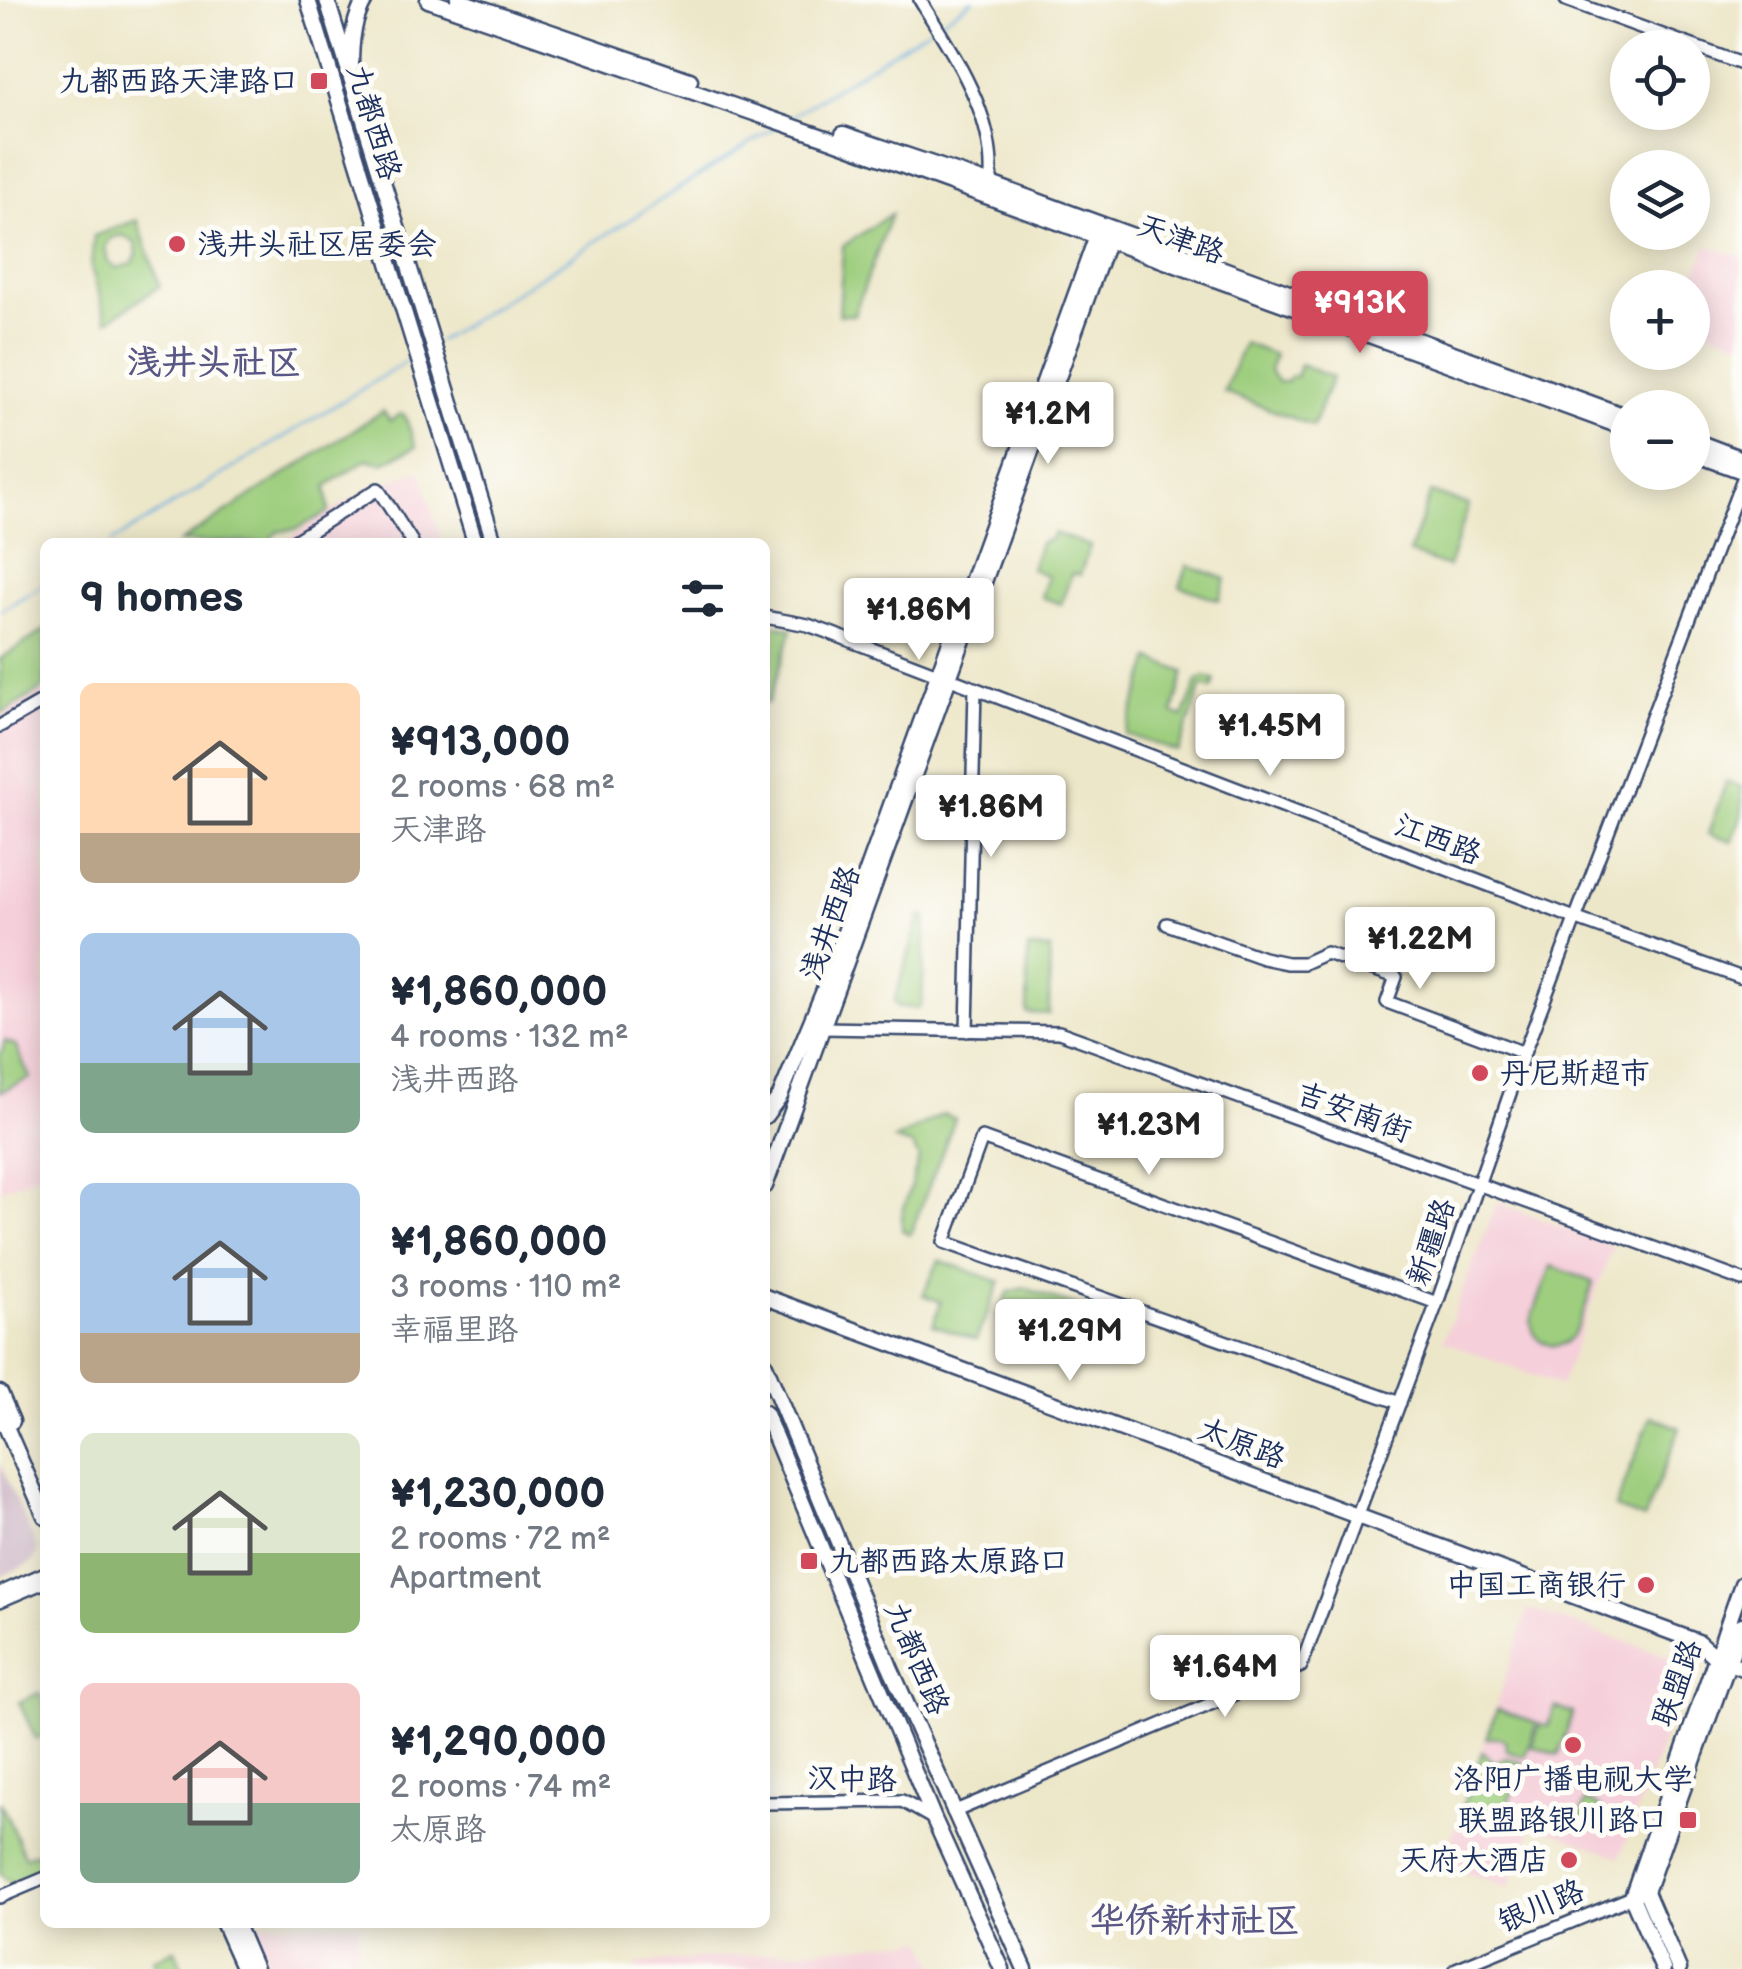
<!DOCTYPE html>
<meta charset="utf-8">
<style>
body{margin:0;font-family:"Balsamiq Sans","LXGW WenKai TC",sans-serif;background:#f2f2f3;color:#1f2937;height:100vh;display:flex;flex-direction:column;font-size:38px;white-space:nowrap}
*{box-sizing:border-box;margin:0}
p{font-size:32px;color:#747a83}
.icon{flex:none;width:55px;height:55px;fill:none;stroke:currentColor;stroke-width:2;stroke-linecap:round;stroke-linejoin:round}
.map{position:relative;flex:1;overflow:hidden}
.panel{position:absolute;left:40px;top:538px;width:730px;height:1390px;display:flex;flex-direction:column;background:#fff;border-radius:15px;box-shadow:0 5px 25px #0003}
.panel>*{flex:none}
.tools{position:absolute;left:1610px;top:30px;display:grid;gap:20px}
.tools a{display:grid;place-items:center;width:100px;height:100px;border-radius:50%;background:#fff;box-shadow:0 5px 25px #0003;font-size:50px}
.price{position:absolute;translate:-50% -85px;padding:0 22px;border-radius:10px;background:#fff;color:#222;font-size:32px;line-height:65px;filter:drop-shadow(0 2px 5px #0008)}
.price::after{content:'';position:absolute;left:50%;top:60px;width:30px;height:22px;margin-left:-15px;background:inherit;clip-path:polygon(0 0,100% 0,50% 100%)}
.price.current{background:#d1495b;color:#fff}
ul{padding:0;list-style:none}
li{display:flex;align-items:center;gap:30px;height:250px;padding:0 40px}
li span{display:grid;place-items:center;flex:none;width:280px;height:200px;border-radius:15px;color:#555}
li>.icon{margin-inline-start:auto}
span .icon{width:120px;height:120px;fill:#fffc;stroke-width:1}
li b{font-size:42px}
h2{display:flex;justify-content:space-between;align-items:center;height:120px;padding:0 40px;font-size:42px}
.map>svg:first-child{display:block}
.built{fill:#f5cfda}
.industrial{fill:#d1bdcb}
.green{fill:#9ece7e;stroke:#5c7e6e;stroke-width:2.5;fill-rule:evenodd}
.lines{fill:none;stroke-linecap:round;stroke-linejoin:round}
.stream{stroke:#6baee0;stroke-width:2.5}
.minor-casing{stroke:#3a4b6e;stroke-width:16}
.major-casing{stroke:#3a4b6e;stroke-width:19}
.minor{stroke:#fff;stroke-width:11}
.major{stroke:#fff;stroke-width:14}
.poi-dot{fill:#d1495b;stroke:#fdfcf7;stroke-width:4}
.labels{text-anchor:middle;stroke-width:10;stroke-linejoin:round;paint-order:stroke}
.poi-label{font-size:30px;fill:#1b2f5e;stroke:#fdfcf7;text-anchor:end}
.street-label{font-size:30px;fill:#1b2f5e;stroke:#fdfcf7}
.quarter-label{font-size:35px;font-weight:bold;fill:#595786;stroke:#fdfcf7}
</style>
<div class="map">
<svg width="1742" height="1969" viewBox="0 0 1742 1969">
<rect width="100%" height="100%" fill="#fdfcf7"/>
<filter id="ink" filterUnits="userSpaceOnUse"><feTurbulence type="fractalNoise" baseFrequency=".01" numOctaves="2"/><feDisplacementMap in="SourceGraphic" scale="20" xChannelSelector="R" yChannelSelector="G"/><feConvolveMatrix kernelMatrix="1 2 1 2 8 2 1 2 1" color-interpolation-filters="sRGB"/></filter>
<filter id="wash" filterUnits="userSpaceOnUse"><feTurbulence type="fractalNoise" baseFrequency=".0048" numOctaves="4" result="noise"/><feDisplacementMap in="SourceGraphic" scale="40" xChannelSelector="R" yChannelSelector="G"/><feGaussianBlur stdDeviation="2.25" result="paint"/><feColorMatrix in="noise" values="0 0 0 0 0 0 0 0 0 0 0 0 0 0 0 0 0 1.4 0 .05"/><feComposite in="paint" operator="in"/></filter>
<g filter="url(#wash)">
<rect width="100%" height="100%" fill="#ede7c9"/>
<path class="built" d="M1707,245l35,12v86l-49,-19 -2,-37z
M420,470l22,72h-160l89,-55z
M45,690v481l-45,19v-472z
M1497,1202l116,45 -53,139 -117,-45z
M1528,1609l164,55 -72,193 -87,-32 -24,63 -66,-24z
M249,1923h109l1,46h-89z
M925,1940l13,29h-301l-2,-5z"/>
<path class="industrial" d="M0,1463l38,87 -5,12 -33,15z"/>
<path class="green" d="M891,214l-37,101h-15l4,-69z
M137,220l23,66 -53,35 -16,-54 3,-31zM122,235l13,8 2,11 -5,10 -15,4 -9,-6 -3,-15 6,-9z
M1243,343l32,12 -6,15 9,12h8l5,-6 5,1 4,-12 32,12 -19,49 -89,-34z
M383,411l7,10 11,-7 4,2 11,31 -34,16 -15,-4 -41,27 3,26 -33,17 -19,3 -9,10h-88z
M1431,492l38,13 -21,62 -39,-14z
M1054,533l36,13 -10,29 -8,-2 -11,31 -20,-7 7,-21 -17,-7 9,-26 11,-4z
M1188,565l38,14 -7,21 -39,-14z
M765,623l27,6 -24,74h-3z
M45,630v57l-42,26 -3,-5v-49z
M1151,659l33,13 -11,41 10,4 15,-37 7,-3 10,3 -3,9 -10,-3 -24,66 -53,-18z
M1726,782l16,5v27l-10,28 -24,-8z
M920,917h6l-4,85 -4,7 -21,-3 -3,-4z
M1028,948l22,1 -1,65 -22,-1z
M5,1041l10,4 15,33 -30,14v-37z
M943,1114l12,5 -45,116 -8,-5v-15l17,-57 -7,-13 -17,-5z
M939,1260l61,22 -24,58 -43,-15 8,-23 -18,-7z
M1551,1266l42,16c-7,21 -18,79 -50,60 -9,-5 -11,-12 -12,-21z
M1025,1288l72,26 4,17 -5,14 -7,-2 4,-10 -6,-3 3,-8 -26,-10 -5,11 -10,-4 -10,4 -3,8 -15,-6 5,-13 -14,-6 -6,14 -8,-3 10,-25z
M1651,1416l29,12 -36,91 -29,-11z
M39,1693l6,13v29l-9,4 -17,-37z
M1555,1707l18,6 -15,42 -26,-9 8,-22 7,2z
M1497,1709l40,14 -12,34 -18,-6 -1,-10 -6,-3h-14z
M1482,1752l12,10 13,-4 16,5 -21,56 -39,-14z
M1586,1800l15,8 1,9 -11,7 -13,-4z
M0,1801l25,56 18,-7 2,23 -29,13 -16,-12z
M175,1950l8,19h-26l-4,-10z"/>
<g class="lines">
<path class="stream" d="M941,21l32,-21
M789,118l141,-90
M439,341l335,-213
M112,542l299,-183
M0,611l45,-27"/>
</g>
</g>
<g filter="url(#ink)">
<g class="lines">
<g class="minor-casing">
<path id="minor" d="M920,0c34,56 79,119 70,188
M1566,0l176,64
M293,542l85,-53 34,53
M765,617l43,8 25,9 744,285 165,59
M0,726l45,-26
M1167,924l96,34 24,5h17l22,-10 70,24 -9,25 137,51
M822,1028l237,4 683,248
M967,1031l8,-343
M1400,1403l-456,-161 38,-104 455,165
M0,1593l45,-20
M0,1601l45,-19
M765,1803l137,-2 32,18
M953,1812l348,-146 136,-363 87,-250 218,-572
M0,1897l45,-19
M1456,1969l181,-74"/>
</g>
<g class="major-casing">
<path id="major" d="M308,0l167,542
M327,0l167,542
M428,0l401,139 799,290
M458,0l232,80
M351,66c0,-23 2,-46 14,-66
M843,134l148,50 637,233
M1692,440l50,19
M1692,453l50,18
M765,1116l15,-20 43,-103 276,-763
M765,1186l345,-952
M765,1297l933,345 17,15 27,11
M765,1365l125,302 135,302
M0,1393l12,28
M0,1413l45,103
M765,1413l169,406 68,150
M223,1922l21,47
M235,1922l20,47
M1663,1969l-31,-72 110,-313
M1679,1969l-33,-77 96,-267"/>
</g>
<use href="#minor" class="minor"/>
<use href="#major" class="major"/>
</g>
</g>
<g class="poi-dot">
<rect x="309" y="71" width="20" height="20" rx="5"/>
<circle cx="177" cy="244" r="10"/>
<circle cx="1480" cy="1073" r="10"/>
<rect x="799" y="1551" width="20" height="20" rx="5"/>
<circle cx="1646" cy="1585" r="10"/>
<circle cx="1573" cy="1745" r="10"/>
<rect x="1678" y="1810" width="20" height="20" rx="5"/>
<circle cx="1569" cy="1860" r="10"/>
</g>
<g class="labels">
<g class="poi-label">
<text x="299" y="91">九都西路天津路口</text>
<text x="197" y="254" text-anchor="start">浅井头社区居委会</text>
<text x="1500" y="1083" text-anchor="start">丹尼斯超市</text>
<text x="829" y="1571" text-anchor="start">九都西路太原路口</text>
<text x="1626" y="1595">中国工商银行</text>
<text x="1573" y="1789" text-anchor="middle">洛阳广播电视大学</text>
<text x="1668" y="1830">联盟路银川路口</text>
<text x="1549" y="1870">天府大酒店</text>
</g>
<g class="street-label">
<text transform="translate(374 122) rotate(73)" y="10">九都西路</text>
<text transform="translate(1181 239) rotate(20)" y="10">天津路</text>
<text transform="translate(1438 839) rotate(21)" y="10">江西路</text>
<text transform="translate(830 923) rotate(-70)" y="10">浅井西路</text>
<text transform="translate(1354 1112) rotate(20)" y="10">吉安南街</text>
<text transform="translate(1431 1242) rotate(-71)" y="10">新疆路</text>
<text transform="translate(1242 1443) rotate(21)" y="10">太原路</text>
<text transform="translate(917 1658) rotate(67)" y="10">九都西路</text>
<text transform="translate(1677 1683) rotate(-70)" y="10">联盟路</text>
<text transform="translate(852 1779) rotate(1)" y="10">汉中路</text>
<text transform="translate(1541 1906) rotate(-23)" y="10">银川路</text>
</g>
<g class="quarter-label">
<text x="214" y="374">浅井头社区</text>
<text x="1195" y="1932">华侨新村社区</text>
</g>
</g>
</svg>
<div class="tools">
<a><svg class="icon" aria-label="locate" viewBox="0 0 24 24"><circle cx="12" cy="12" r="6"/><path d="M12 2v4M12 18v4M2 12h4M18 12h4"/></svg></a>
<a><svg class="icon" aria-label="layers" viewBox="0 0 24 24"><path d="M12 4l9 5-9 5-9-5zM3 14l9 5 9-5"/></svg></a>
<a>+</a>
<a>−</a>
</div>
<b class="price current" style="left:1360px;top:356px">¥913K</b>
<b class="price" style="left:1048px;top:467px">¥1.2M</b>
<b class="price" style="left:919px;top:663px">¥1.86M</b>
<b class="price" style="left:1270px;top:779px">¥1.45M</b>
<b class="price" style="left:991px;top:860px">¥1.86M</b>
<b class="price" style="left:1420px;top:992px">¥1.22M</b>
<b class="price" style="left:1149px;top:1178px">¥1.23M</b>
<b class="price" style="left:1070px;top:1384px">¥1.29M</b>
<b class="price" style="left:1225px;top:1720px">¥1.64M</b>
<section class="panel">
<h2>9 homes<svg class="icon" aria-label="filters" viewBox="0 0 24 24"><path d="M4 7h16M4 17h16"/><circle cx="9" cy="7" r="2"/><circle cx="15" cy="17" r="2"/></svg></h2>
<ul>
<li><span style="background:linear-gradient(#ffd9b3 75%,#b9a48a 0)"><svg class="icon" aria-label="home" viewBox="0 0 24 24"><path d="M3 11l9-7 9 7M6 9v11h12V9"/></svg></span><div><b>¥913,000</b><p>2 rooms · 68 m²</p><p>天津路</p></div></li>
<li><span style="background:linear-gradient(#a9c7e8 65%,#7fa58c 0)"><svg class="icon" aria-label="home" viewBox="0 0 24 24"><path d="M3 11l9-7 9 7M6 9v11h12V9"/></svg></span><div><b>¥1,860,000</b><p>4 rooms · 132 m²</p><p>浅井西路</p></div></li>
<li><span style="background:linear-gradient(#a9c7e8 75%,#b9a48a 0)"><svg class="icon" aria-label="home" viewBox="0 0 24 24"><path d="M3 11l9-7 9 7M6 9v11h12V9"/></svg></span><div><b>¥1,860,000</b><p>3 rooms · 110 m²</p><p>幸福里路</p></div></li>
<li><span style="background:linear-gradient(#dfe7d0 60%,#8fb573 0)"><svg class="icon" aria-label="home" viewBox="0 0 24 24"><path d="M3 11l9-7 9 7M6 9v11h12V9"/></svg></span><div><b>¥1,230,000</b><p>2 rooms · 72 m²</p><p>Apartment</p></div></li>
<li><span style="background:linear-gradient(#f6c9c9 60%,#7fa58c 0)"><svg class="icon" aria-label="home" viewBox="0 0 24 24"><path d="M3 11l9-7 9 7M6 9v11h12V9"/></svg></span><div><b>¥1,290,000</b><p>2 rooms · 74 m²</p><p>太原路</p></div></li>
</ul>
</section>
</div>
